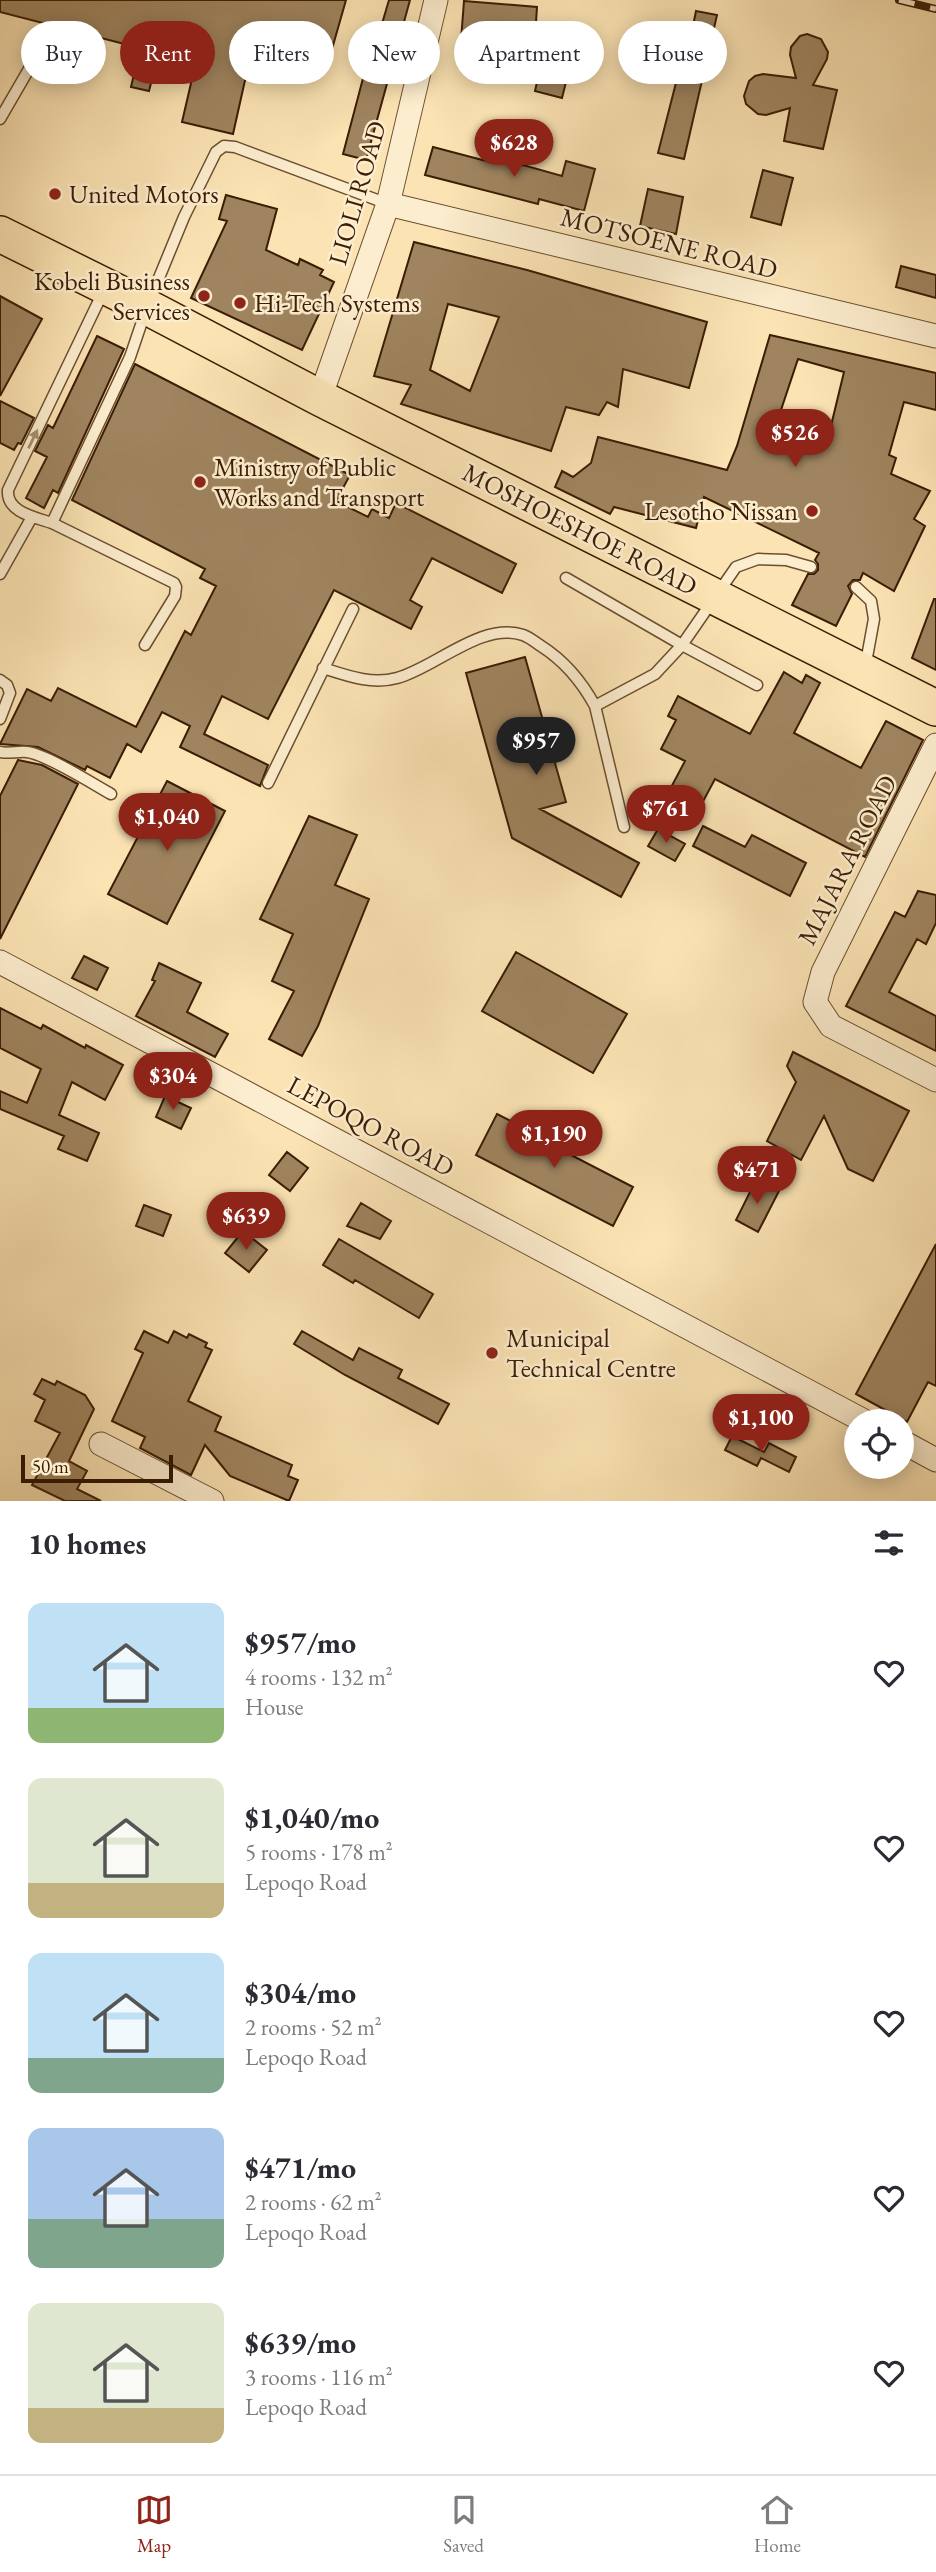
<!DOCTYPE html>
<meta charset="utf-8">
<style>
body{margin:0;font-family:"EB Garamond",serif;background:#f7f7f7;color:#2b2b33;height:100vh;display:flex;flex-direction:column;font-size:26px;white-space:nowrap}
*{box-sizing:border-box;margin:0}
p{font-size:23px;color:#7c7c81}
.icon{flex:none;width:38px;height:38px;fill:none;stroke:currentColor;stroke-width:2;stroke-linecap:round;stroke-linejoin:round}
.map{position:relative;height:1501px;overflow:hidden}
.panel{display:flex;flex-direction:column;background:#fff;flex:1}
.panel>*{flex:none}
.guide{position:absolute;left:21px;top:21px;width:894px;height:63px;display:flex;gap:14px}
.tools{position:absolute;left:844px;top:1409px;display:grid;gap:14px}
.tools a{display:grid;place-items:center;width:70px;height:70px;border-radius:50%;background:#fff;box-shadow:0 4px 18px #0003;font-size:35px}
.scale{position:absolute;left:21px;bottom:18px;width:152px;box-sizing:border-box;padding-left:7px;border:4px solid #3b1d04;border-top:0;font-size:19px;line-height:24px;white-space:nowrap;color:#3b1d04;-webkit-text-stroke:5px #fcedce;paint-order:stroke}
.price{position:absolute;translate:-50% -60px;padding:0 16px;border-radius:24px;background:#8f2418;color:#fff;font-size:23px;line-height:46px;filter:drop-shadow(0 2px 4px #0008)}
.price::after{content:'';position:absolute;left:50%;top:42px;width:21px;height:16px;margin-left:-10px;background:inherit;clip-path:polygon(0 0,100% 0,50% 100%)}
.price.on{background:#222;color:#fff}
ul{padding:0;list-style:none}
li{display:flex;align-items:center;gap:21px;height:175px;padding:0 28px}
li span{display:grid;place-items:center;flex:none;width:196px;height:140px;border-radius:14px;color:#555}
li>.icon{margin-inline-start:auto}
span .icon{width:84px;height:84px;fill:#fffc;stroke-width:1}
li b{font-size:30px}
h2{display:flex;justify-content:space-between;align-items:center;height:84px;padding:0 28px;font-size:30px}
.chip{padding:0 24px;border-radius:32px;background:#fff;box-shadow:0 4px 18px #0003;font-size:24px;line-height:63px}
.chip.on{background:#8f2418;color:#fff}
.tab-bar{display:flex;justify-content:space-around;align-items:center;height:98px;border-top:2px solid #e1e1e2;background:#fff;font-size:19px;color:#7c7c81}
.tab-bar a{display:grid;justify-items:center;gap:4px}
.tab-bar .on{color:#8f2418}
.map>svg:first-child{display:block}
.building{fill:#9f845f;stroke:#3b1d04;stroke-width:2;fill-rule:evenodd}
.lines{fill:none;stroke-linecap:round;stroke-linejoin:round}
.service-casing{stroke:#6b4e30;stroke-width:13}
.minor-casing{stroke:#6b4e30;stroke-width:25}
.primary-casing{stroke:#3b1d04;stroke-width:38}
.service{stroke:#fcedce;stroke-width:10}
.minor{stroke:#fcedce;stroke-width:23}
.primary{stroke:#fbe3b3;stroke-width:35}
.rail-casing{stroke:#3b1d04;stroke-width:8}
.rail{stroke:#fcedce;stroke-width:5;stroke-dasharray:16;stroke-linecap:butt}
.oneway{fill:#a58f73}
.poi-dot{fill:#8f2418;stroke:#fcedce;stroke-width:2.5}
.labels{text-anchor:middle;stroke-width:5;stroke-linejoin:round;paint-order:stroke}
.street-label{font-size:26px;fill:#3b1d04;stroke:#fcedce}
.poi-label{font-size:26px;fill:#3b1d04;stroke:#fcedce;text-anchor:start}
</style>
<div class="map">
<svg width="936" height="1501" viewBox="0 0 936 1501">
<rect width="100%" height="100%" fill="#fbe3b3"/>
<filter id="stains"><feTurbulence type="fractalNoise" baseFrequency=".00286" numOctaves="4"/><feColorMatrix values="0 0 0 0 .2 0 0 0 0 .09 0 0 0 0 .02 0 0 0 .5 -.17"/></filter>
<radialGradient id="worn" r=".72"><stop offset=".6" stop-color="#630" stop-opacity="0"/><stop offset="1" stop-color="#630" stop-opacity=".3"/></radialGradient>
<path class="building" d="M0,0h346l-20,70 -74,-21 -19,85 -51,-12 16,-69 -37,-9 -12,47 -18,-4 9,-39 -140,-36z
M389,0h21l-44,160 -23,-6 23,-87 3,1z
M464,1l73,6 -3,46 37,9 -9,36 -27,-7 4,-18 -80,-7z
M696,11l21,4 -33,144 -26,-6 20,-78 5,1z
M807,34l14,5 7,13 -1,7 -14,26 24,5 -14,59 -39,-8 6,-33 -24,7 -8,-1 -12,-10 -2,-8 5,-15 6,-5 8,-2 33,4 -6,-23 1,-8 9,-11z
M433,147l57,15 1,-6 71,20 4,-15 29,8 -11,42 -45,-12 -1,5 -113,-29z
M763,170l30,8 -12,47 -30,-8z
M648,189l35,8 -7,37 -36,-8z
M226,195l51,14 -11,41 32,15 2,-6 23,11 -3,5 14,7 -32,68 -111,-52 36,-77 -8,-2z
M414,242l113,28 180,52 -18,66 -66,-19 -5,38 -11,-5 -8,13 -33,-8 -15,44 -150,-47 10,-19 -37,-9zM448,304l51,13 -29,74 -40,-21z
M901,266l35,9v23l-40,-11z
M0,296l42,23 -42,77z
M770,335l166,38v37l-32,-8 -15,53 7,3 -5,16 39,17 -16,28 11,7 -31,65 -31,-18 -3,7h-7l-5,6 4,8 -16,32 -44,-21 16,-31h6l4,-4v-6l-3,-4 4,-7 -115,-56 -8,31 -82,-21 -4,7 -55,-27 7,-16 11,6 18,-14 7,-26 129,33 10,-24zM798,359l46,13 -15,62 -49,-21z
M97,336l27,13 -66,144 -5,-3 -9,18 -18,-10 21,-41 -12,-6 13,-26 5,3z
M135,364l215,111 -14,26 32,16 4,-8 17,9 7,-15 120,61 -14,29 -70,-35 -22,42 12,7 -11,22 -77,-39 -66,129 -46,-23 -18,38 64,31 -8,21 -80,-39 10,-21 -28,-14 -21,40 -14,-8 -17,34 -23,-12 -2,4 -47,-23 -38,-3 27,-55 24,12 7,-13 78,39 49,-96 6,4 25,-49 -16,-8 5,-9 -133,-69z
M0,401l34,17 -13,26 -3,-1 -4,7 -14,-7z
M934,599h2v71l-24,-12z
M525,657l41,145 -26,7 99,54 -18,34 -109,-59 -46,-165z
M784,672l18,11 4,-8 14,8 -26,50 67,35 25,-47 37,19 -58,117 -150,-78 -16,30 -31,-16 17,-32 -24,-12 15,-29 -8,-4 10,-20 72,38z
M18,760l24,5 36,19 -78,155v-143z
M167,781l58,30 -58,113 -59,-30z
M309,816l48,19 -22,50 34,14 -51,127 -16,30 -33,-17 25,-48 -22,-10 21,-47 -33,-15z
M703,826l42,21 7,-12 54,28 -16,33 -97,-50z
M658,829l27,15 -10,17 -27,-15z
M918,891l18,4v28l-10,21 -9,-5 -28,53 47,24v35l-90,-45 49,-94 10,5z
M516,952l111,62 -34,59 -111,-62z
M84,956l24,12 -11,22 -25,-12z
M159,963l42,20 -14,29 41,22 -13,23 -79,-41 19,-35 -3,-1z
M0,1008l41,21 2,-4 42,23 1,-3 37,20 -18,35 -33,-18 -13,33 40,18 -12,28 -29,-12 6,-13 -64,-27v-18l27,12 14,-34 -41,-21z
M793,1052l116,59 -36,70 -25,-12 -24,-53 -23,44 -34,-19 29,-59 -9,-16z
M165,1096l26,12 -10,21 -25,-12z
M497,1114l75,38 -1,3 62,32 -20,39 -137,-71z
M287,1152l21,16 -18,23 -21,-16z
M756,1180l23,11 -21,41 -22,-12z
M361,1203l30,18 -11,18 -33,-13z
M144,1205l27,10 -8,21 -27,-10z
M243,1231l24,19 -18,22 -24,-19z
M339,1239l94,55 -14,24 -64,-38 -2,3 -30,-18z
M936,1244v142l-8,-4 -21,40 -51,-28z
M144,1331l24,12 6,-12 13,7 2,-4 18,9 -2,4 7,3 -24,51 33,16 -6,14 77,34 -4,11 10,4 -9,21 -59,-25 -25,-31 -14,30 -51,-27 5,-11 -33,-16 31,-68 -8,-4z
M302,1331l51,29 6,-12 43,22 -4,8 51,26 -11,20 -93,-49 -51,-31z
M42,1379l13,6 2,-4 28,14 9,14 -25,52 18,10 -10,18 24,12h-36l-33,-16 28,-52 -25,-12 10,-21 -11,-6z
M732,1436l32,16 5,-9 27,14 -7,15 -28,-14 -4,8 -32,-16z"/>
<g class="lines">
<g class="service-casing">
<path id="service" d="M0,119l33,-57
M104,290l-96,200c-2,22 26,27 44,33l122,60 2,4 -1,9 -30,49
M52,523l78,-166 17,-50 37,-90 32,-65 8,-6 11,1 153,57
M0,574l32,-57
M566,578l116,67 75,40
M856,587l15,14 3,18 -9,49
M323,668c25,8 49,17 74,10 38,-10 85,-57 126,-43 6,2 12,7 18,11 22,14 41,36 54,60l29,121
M0,680l7,5 3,8 -10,26
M595,706l60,-32 27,-29 54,-78 22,-8 28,1 25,7
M0,752c9,2 18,-1 27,0 19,2 66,32 84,42
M268,783l85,-174"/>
</g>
<g class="minor-casing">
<path id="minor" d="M388,204l548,132
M320,398l68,-194 48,-204
M936,745l-113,227 -8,30 16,24 105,54
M0,962l864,459
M901,1441l35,19
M101,1444l111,57"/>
</g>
<g class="primary-casing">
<path id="primary" d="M0,234l147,73 173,91 616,310"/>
</g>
<use href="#service" class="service"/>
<use href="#minor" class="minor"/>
<use href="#primary" class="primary"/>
<g class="rail-casing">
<path id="rail" d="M899,0l37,9"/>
</g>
<use href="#rail" class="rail"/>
</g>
<defs><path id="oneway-solid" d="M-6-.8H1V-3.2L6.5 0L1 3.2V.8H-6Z" transform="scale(1.75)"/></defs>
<use class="oneway" href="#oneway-solid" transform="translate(33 439) rotate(-64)"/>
<g class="poi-dot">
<circle cx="55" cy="194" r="7"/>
<circle cx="204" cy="296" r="7"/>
<circle cx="240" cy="303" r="7"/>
<circle cx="200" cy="482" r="7"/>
<circle cx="812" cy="511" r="7"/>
<circle cx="492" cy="1353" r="7"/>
</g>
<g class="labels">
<g class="street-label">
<text transform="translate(357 193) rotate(-74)" y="9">LIOLI ROAD</text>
<text transform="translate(669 243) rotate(14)" y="9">MOTSOENE ROAD</text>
<text transform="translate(580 529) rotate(27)" y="9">MOSHOESHOE ROAD</text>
<text transform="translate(847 860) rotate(-63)" y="9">MAJARA ROAD</text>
<text transform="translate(371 1126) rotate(28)" y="9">LEPOQO ROAD</text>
</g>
<g class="poi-label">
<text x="69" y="203">United Motors</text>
<text x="190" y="290" text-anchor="end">Kobeli Business<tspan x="190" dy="30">Services</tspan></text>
<text x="254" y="312">Hi-Tech Systems</text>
<text x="214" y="476">Ministry of Public<tspan x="214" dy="30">Works and Transport</tspan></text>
<text x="798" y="520" text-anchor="end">Lesotho Nissan</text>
<text x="506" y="1347">Municipal<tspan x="506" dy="30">Technical Centre</tspan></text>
</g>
</g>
<rect width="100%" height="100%" filter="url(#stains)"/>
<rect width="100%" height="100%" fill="url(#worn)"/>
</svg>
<div class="tools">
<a><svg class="icon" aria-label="locate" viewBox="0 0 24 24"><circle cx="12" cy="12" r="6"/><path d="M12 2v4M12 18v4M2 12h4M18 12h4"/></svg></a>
</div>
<div class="scale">50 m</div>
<b class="price" style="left:514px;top:179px">$628</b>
<b class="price" style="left:795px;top:469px">$526</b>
<b class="price on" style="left:536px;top:777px">$957</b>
<b class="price" style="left:666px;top:845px">$761</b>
<b class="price" style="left:167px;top:853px">$1,040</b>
<b class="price" style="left:173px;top:1112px">$304</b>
<b class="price" style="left:554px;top:1170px">$1,190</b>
<b class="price" style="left:757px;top:1206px">$471</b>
<b class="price" style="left:246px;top:1252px">$639</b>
<b class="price" style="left:761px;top:1454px">$1,100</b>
<div class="guide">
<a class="chip">Buy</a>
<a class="chip on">Rent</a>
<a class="chip">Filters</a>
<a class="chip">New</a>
<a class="chip">Apartment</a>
<a class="chip">House</a>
</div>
</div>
<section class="panel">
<h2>10 homes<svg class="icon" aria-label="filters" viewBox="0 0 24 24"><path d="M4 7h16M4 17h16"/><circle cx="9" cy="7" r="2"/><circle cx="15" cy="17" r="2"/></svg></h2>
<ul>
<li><span style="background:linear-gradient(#bfe0f5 75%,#8fb573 0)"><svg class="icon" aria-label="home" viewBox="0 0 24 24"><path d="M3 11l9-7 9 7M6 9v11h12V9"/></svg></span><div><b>$957/mo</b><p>4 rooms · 132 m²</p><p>House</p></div><svg class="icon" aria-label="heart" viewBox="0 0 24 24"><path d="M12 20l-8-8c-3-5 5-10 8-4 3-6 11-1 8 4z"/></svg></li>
<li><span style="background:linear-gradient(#dfe7d0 75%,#c2b280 0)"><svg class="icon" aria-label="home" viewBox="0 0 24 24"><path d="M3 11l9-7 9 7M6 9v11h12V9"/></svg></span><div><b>$1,040/mo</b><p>5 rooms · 178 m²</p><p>Lepoqo Road</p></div><svg class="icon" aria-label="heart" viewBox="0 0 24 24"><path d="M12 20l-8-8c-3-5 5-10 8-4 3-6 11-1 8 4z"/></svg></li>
<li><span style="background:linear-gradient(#bfe0f5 75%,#7fa58c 0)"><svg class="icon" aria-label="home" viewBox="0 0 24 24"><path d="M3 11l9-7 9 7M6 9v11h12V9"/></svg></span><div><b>$304/mo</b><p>2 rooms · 52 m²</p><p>Lepoqo Road</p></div><svg class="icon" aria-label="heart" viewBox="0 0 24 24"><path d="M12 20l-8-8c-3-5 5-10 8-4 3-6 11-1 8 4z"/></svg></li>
<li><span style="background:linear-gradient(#a9c7e8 65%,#7fa58c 0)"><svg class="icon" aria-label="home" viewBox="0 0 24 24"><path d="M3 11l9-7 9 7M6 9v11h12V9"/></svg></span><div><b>$471/mo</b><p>2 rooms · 62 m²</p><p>Lepoqo Road</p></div><svg class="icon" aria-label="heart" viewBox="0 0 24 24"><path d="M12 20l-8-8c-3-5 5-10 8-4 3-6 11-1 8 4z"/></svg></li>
<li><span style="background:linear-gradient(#dfe7d0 75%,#c2b280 0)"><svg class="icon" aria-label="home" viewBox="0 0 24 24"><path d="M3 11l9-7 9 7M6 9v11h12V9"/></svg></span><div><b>$639/mo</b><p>3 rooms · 116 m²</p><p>Lepoqo Road</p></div><svg class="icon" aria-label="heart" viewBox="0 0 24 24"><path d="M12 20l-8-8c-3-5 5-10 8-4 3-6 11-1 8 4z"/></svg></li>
</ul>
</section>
<nav class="tab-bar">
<a class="on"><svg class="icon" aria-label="map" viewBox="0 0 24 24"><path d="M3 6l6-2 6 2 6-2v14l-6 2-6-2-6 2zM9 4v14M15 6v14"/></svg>Map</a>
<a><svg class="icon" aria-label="saved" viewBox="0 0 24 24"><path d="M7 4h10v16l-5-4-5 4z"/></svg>Saved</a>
<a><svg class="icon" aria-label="home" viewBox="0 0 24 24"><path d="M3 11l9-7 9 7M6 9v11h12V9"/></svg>Home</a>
</nav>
